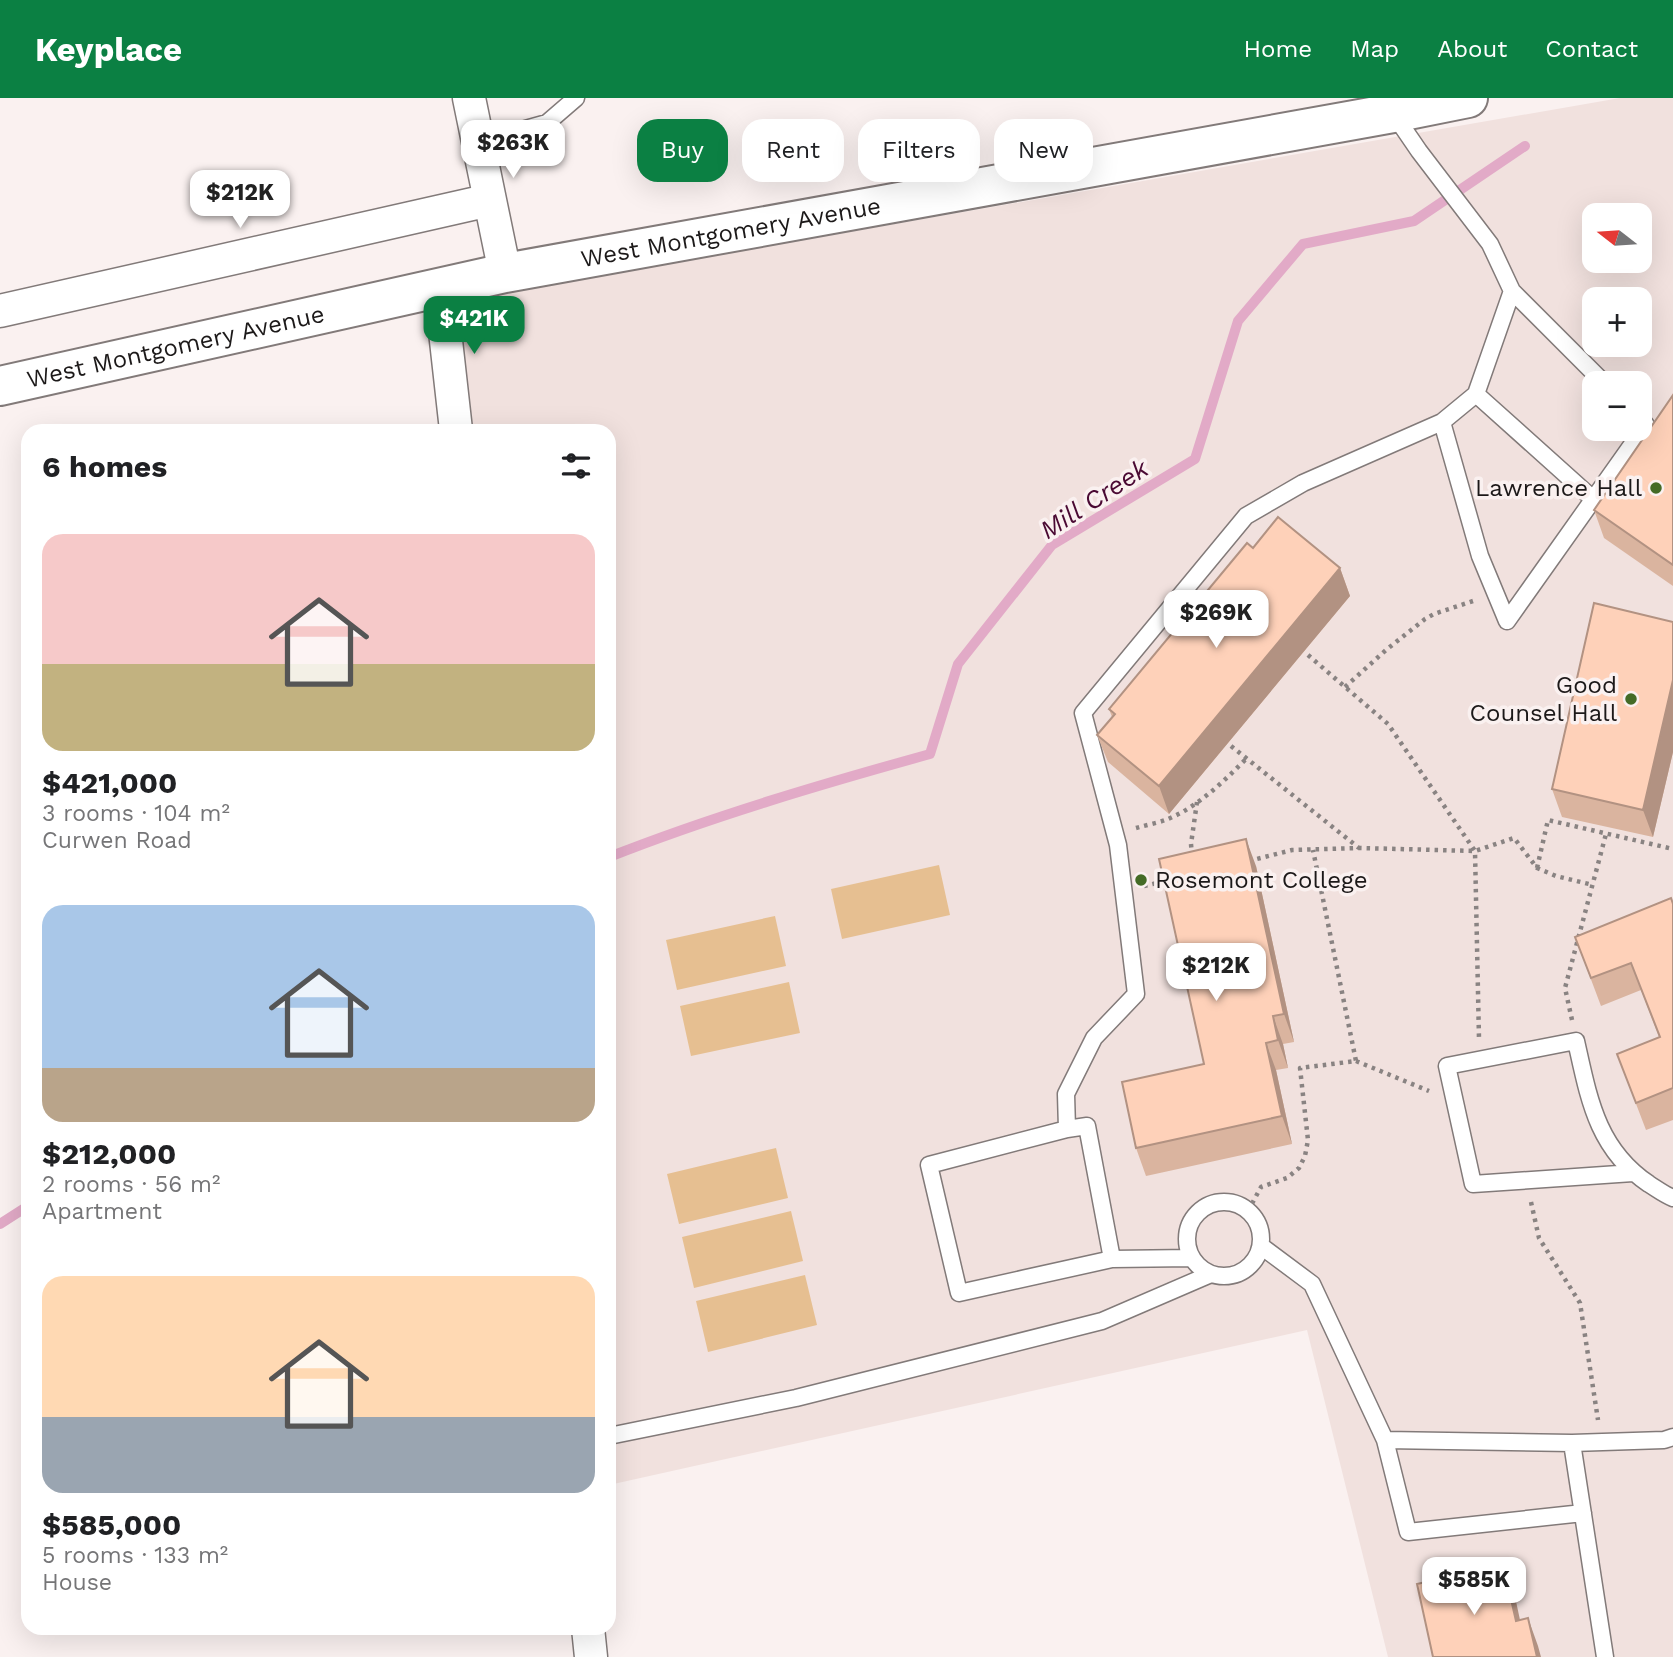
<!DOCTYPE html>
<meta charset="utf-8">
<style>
body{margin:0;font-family:"Work Sans",sans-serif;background:#f6f6f6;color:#202124;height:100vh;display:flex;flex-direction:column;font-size:26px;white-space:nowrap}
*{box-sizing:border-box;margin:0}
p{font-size:23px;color:#757577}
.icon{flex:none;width:38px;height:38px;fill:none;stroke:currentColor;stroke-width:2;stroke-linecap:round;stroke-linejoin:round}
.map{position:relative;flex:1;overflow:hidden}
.drawer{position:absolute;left:21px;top:326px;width:595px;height:1211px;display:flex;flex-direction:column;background:#fff;border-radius:21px;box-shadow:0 7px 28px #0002}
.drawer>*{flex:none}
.hud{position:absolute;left:637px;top:21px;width:665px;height:63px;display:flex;gap:14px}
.needle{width:46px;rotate:287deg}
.buttons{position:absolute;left:1582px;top:105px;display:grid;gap:14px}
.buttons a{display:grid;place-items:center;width:70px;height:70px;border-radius:14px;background:#fff;box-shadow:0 7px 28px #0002;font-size:35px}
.price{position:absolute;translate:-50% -60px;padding:0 16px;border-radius:14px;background:#fff;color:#222;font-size:23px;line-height:46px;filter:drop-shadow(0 2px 4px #0008)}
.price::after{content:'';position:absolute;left:50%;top:42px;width:21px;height:16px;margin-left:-10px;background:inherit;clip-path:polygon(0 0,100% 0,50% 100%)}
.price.on{background:#0b8043;color:#fff}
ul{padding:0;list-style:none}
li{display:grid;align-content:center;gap:14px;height:371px;padding:0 21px}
li span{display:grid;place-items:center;height:217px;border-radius:21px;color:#555}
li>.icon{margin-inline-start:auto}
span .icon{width:126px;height:126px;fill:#fffc;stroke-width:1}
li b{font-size:30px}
h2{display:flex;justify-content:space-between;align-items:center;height:84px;padding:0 21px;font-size:30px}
.pill{padding:0 24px;border-radius:21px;background:#fff;box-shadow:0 7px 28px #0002;font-size:24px;line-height:63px}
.pill.on{background:#0b8043;color:#fff}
header{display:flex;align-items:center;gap:42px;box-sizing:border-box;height:98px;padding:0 35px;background:#0b8043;color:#fff}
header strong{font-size:33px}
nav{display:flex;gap:38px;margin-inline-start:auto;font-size:24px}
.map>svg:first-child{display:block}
.built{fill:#f1e1de;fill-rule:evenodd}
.green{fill:#e6bf91}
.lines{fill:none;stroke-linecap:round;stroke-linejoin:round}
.stream{stroke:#e2aac7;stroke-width:10}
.lane-casing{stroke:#827a79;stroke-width:19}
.street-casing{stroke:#827a79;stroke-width:35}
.primary-casing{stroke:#827a79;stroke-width:42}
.path{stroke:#898382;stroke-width:4.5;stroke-dasharray:3.5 5;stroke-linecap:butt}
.lane{stroke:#fff;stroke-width:16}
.street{stroke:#fff;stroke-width:32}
.primary{stroke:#fff;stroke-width:38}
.wall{fill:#dab49f}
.shaded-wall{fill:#b29282}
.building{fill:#fed1b9;stroke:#b29282;stroke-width:2}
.poi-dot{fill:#446b26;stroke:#faf1f0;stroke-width:2.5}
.labels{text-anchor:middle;stroke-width:7;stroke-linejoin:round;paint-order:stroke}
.street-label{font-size:24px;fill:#1c1919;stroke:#faf1f0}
.poi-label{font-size:24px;fill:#1c1919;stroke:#faf1f0;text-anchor:end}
.water-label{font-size:26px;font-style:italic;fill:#4a0933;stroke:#faf1f0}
</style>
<header>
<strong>Keyplace</strong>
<nav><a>Home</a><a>Map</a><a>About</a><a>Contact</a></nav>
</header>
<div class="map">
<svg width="1673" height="1559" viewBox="0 0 1673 1559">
<rect width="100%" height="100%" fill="#faf1f0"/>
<path class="built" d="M1620,0h53v1559h-285l-81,-327 -698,155v-1055h-137l-15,-130zM1594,117h46v46h-46zM1594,201h46v46h-46zM1594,285h46v46h-46z"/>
<path class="green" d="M939,767l11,50 -108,24 -11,-50z
M775,818l11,50 -109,24 -11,-50z
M789,884l11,51 -109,23 -11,-50z
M776,1050l12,50 -109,26 -12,-50z
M791,1113l12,50 -109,27 -12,-51z
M805,1177l12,50 -109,27 -12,-51z"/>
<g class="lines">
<path class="stream" d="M609,759c104,-41 213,-73 321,-103l28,-90 94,-119 143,-86 43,-138 65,-77 111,-23 111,-75
M0,1126l28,-18"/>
<g class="lane-casing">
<path id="lane" d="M478,44l69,-19 29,-25
M1512,193l92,92
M1476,296l117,105
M1442,324l38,134 27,65 139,-196 -6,-7
M1067,1031l20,-3 25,133 -153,34 -30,-128 138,-36 -1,-35 28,-56 42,-44 -18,-149 -35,-132 163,-197 57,-33 139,-61 34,-28 36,-103 -22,-47 -71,-93 -26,-38
M1633,1075l-160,11 -26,-118 129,-25c13,58 21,108 73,143 8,5 16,11 24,14
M1187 1141a37 37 0 1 1 74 0a37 37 0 1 1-74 0Z
M1261,1148l51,38 73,156
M1112,1161l80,-1
M609,1338l187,-38 306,-77 109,-47
M1572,1345l92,-3 9,-3
M1583,1415l-175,19 -23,-92 187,3 33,214"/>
</g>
<g class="street-casing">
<path id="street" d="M469,0l36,175
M440,189l16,143
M0,213l490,-111
M588,1530l3,29"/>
</g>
<g class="primary-casing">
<g id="primary">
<path id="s1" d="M0,288l505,-113 888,-160 75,-15"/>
</g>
</g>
<path class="path" d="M1308,557l80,69 87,127 4,188
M1345,589l41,-37 39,-31 9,-5 39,-13
M1231,648l128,102
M1136,730c10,-3 22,-5 32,-9 31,-13 55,-37 79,-61
M1192,758l-1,-12 6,-42
M1249,763l43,-11 68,-2 115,3 39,-13 23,30 19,8 37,9
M1537,770l11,-48 125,29
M1144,788l26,-6
M1572,922l-7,-32 41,-154
M1356,963l73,30
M1531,1104l8,36 41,65 18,117
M1248,1113l13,-24 26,-9 12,-10 6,-12 3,-16 -8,-72 56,-7 -43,-211"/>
<use href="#lane" class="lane"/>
<use href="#street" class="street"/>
<use href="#primary" class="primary"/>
</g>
<path class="wall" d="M1673,297v191l-69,-48 -10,-28z
M1253,450l87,20 10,28 -181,218 -61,-52 -11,-27 15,-18 -3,-8z
M1673,524v130l-20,85 -91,-20 -10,-28z
M1256,768l38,176 -11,2 5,24 -12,2 16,74 -146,32 -10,-28 68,-84z
M1673,806v216l-27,10 -29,-76 42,-17 -18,-47 -40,16 -26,-69z"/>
<path class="shaded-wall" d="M1340,470l10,28 -181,218 -10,-28z
M1673,582v72l-20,85 -10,-27z
M1246,741l10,27 38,176 -10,-28z
M1273,918l10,28 5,24 -10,-28z
M1266,945l10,27 16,74 -10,-28z
M1503,1466l11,28 12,56 -10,-27z
M1528,1520l10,28 3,11h-4z"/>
<path class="building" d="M1673,297v170l-79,-55z
M1278,419l62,51 -181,218 -62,-51 18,-21 -6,-5 138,-166 6,5z
M1594,505l79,19v58l-30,130 -91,-21z
M1246,741l38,175 -11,2 5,24 -12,3 16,73 -146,32 -14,-66 82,-18 -45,-205z
M1671,800l2,6v184l-37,15 -19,-49 43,-17 -29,-74 -40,15 -16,-41z
M1503,1466l13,57 12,-3 9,39h-104l-16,-73z"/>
<g class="poi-dot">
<circle cx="1656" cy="390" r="7"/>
<circle cx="1631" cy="601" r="7"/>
<circle cx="1141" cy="782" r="7"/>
</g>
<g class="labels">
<g class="street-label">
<text dy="8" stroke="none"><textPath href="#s1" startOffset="747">West Montgomery Avenue</textPath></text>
<text dy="8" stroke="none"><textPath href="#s1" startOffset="180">West Montgomery Avenue</textPath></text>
</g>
<g class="poi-label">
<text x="1642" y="398">Lawrence Hall</text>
<text x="1617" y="595">Good<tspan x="1617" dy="28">Counsel Hall</tspan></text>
<text x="1155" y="790" text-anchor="start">Rosemont College</text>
</g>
<g class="water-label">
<text transform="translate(1094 401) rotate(-33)" y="9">Mill Creek</text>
</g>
</g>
</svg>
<div class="buttons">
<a><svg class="needle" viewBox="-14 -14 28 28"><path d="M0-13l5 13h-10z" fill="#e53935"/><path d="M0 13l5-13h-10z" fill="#757577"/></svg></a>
<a>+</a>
<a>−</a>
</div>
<b class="price" style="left:513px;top:82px">$263K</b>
<b class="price" style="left:240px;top:132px">$212K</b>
<b class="price on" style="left:474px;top:258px">$421K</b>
<b class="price" style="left:1216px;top:552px">$269K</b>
<b class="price" style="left:1216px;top:905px">$212K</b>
<b class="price" style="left:1474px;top:1519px">$585K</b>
<div class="hud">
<a class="pill on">Buy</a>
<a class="pill">Rent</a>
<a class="pill">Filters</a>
<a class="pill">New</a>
</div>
<section class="drawer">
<h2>6 homes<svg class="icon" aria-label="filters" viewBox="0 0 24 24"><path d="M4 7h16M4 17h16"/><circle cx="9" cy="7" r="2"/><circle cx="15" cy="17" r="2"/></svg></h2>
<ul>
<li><span style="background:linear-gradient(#f6c9c9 60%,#c2b280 0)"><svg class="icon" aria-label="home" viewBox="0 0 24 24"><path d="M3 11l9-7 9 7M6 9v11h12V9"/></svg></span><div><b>$421,000</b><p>3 rooms · 104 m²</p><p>Curwen Road</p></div></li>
<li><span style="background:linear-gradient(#a9c7e8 75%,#b9a48a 0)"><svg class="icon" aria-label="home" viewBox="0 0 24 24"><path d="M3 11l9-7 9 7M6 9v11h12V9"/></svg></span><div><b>$212,000</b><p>2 rooms · 56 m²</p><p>Apartment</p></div></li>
<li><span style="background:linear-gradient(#ffd9b3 65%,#9aa5b1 0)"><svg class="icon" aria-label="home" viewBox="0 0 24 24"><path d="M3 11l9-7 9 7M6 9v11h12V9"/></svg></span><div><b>$585,000</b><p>5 rooms · 133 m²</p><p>House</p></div></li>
</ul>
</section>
</div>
